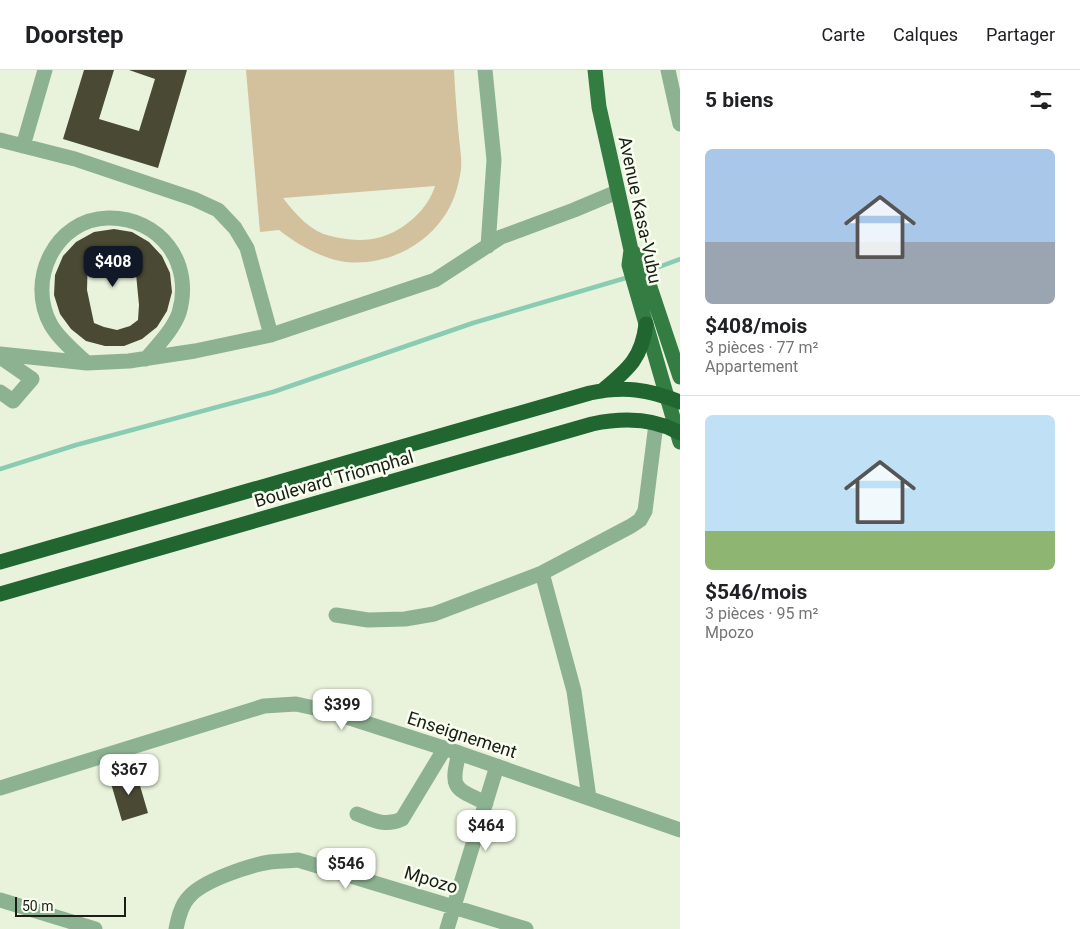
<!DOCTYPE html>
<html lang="fr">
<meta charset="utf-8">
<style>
body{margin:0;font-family:Roboto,sans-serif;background:#f6f6f6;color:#202124;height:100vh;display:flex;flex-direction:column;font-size:19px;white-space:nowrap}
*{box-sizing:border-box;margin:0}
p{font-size:16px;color:#757577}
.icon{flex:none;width:28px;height:28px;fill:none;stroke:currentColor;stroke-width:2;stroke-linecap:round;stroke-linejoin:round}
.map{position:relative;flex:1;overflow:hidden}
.sheet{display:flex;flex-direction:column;background:#fff;width:400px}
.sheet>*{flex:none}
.scale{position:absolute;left:15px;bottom:12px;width:111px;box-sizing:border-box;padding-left:5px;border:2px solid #1b1e16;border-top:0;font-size:14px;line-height:18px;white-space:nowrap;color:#1b1e16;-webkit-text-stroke:4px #f8fff0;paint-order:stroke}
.price{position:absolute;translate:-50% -42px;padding:0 11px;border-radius:10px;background:#fff;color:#222;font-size:16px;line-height:32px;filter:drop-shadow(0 1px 2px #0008)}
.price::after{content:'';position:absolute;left:50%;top:30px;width:15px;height:11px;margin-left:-8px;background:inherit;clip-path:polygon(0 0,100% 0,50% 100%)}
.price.selected{background:#111827;color:#fff}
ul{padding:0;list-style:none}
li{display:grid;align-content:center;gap:10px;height:265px;padding:0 25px}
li+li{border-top:1px solid #e0e0e0}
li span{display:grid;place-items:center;height:155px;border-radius:8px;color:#555}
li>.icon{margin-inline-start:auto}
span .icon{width:90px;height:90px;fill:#fffc;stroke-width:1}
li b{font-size:21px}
h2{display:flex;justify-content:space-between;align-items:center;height:60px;padding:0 25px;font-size:21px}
header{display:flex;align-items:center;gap:30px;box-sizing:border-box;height:70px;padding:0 25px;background:#fff;border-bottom:1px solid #e0e0e0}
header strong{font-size:24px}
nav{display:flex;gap:28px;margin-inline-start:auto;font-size:18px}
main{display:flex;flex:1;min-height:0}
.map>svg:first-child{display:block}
.green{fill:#d3c09c;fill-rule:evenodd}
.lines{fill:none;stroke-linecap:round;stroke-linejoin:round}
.stream{stroke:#89cbb3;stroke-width:4.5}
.building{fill:#4a4934;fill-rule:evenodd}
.minor{stroke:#8db291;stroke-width:15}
.major{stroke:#347d42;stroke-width:15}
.highway{stroke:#216631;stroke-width:15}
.labels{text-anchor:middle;stroke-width:5;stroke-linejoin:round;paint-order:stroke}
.street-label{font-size:18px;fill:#1b1e16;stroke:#f8fff0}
</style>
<header>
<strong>Doorstep</strong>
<nav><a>Carte</a><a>Calques</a><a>Partager</a></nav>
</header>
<main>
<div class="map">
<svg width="680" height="859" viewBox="0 0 680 859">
<rect width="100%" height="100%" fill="#e9f3db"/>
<path class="green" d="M246,0h208c1,23 3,45 5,68 1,10 3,21 2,31 -2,16 -8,36 -18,49 -22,32 -65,50 -103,43 -23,-5 -43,-17 -61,-31l-19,2zM435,116c-7,23 -30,44 -54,51 -16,5 -38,3 -54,-2 -18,-5 -33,-23 -44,-37z"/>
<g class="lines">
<path class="stream" d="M648,201l32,-12
M0,399l76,-24 197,-53 200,-69 156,-46"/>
</g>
<path class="building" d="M84,0h30l-15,49 40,12 16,-52 -26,-9h58l-29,98 -95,-29z
M114,159l18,3 17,10 13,14 8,17 2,19 -5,19 -10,16 -15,12 -18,7h-19l-19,-5 -15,-12 -11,-15 -6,-19 1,-20 8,-19 13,-14 18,-10zM112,177l12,2 10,4 5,52 -1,15 -8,6 -13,4 -13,-3 -10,-4 -7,-33 1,-35 11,-6z
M136,702l12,41 -26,8 -12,-41z"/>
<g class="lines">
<path class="minor" d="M485,0l9,90 -6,86
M668,0l12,54
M0,70l75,19 119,40 24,11 17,18 12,20 24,87
M23,76l22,-76
M0,284l87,9 42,-2 66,-10 76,-16 164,-55 66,-43 73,-27 43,-18
M0,287l32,22 -19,22 -13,-9
M87,293c-12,-11 -28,-24 -36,-38 -25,-44 4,-106 57,-107 52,-1 86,45 71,95 -6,17 -22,33 -33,46
M542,503l32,118 15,107
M336,545l32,5 37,-1 29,-5 108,-41 89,-47 9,-6 5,-9 11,-87
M459,683c-9,36 -5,35 27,50
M0,718l264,-82 32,-2 32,7 131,42 221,77
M357,744c17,6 28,13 45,5l43,-71
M0,830l95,29
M176,859c2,-10 5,-24 13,-32 13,-16 61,-32 81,-35 9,-1 19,-1 28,-2l228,69
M447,859l50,-163"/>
<path class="major" d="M595,0l4,37 32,143 -2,15 51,177
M631,180l10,10 39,117"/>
<path class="highway" d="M602,321c25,-21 40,-32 44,-67
M0,492l590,-169c34,-7 58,-4 90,9
M0,524l592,-170c29,-6 62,-6 88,9"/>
</g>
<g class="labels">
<g class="street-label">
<text transform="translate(640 140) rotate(78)" y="6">Avenue Kasa-Vubu</text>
<text transform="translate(334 409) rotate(-16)" y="6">Boulevard Triomphal</text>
<text transform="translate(462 665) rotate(18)" y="6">Enseignement</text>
<text transform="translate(431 810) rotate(17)" y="6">Mpozo</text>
</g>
</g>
</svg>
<div class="scale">50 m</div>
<b class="price selected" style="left:113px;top:218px">$408</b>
<b class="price" style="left:342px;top:661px">$399</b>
<b class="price" style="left:129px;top:726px">$367</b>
<b class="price" style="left:486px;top:782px">$464</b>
<b class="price" style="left:346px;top:820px">$546</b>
</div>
<section class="sheet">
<h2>5 biens<svg class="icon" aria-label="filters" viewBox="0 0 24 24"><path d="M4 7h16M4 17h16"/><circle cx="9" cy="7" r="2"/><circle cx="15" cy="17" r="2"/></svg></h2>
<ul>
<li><span style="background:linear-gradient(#a9c7e8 60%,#9aa5b1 0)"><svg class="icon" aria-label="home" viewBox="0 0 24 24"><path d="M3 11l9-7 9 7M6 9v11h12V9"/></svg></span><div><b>$408/mois</b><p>3 pièces · 77 m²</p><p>Appartement</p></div></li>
<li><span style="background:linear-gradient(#bfe0f5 75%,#8fb573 0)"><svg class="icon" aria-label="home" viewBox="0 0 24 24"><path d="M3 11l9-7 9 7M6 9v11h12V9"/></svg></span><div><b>$546/mois</b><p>3 pièces · 95 m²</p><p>Mpozo</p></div></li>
</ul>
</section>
</main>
